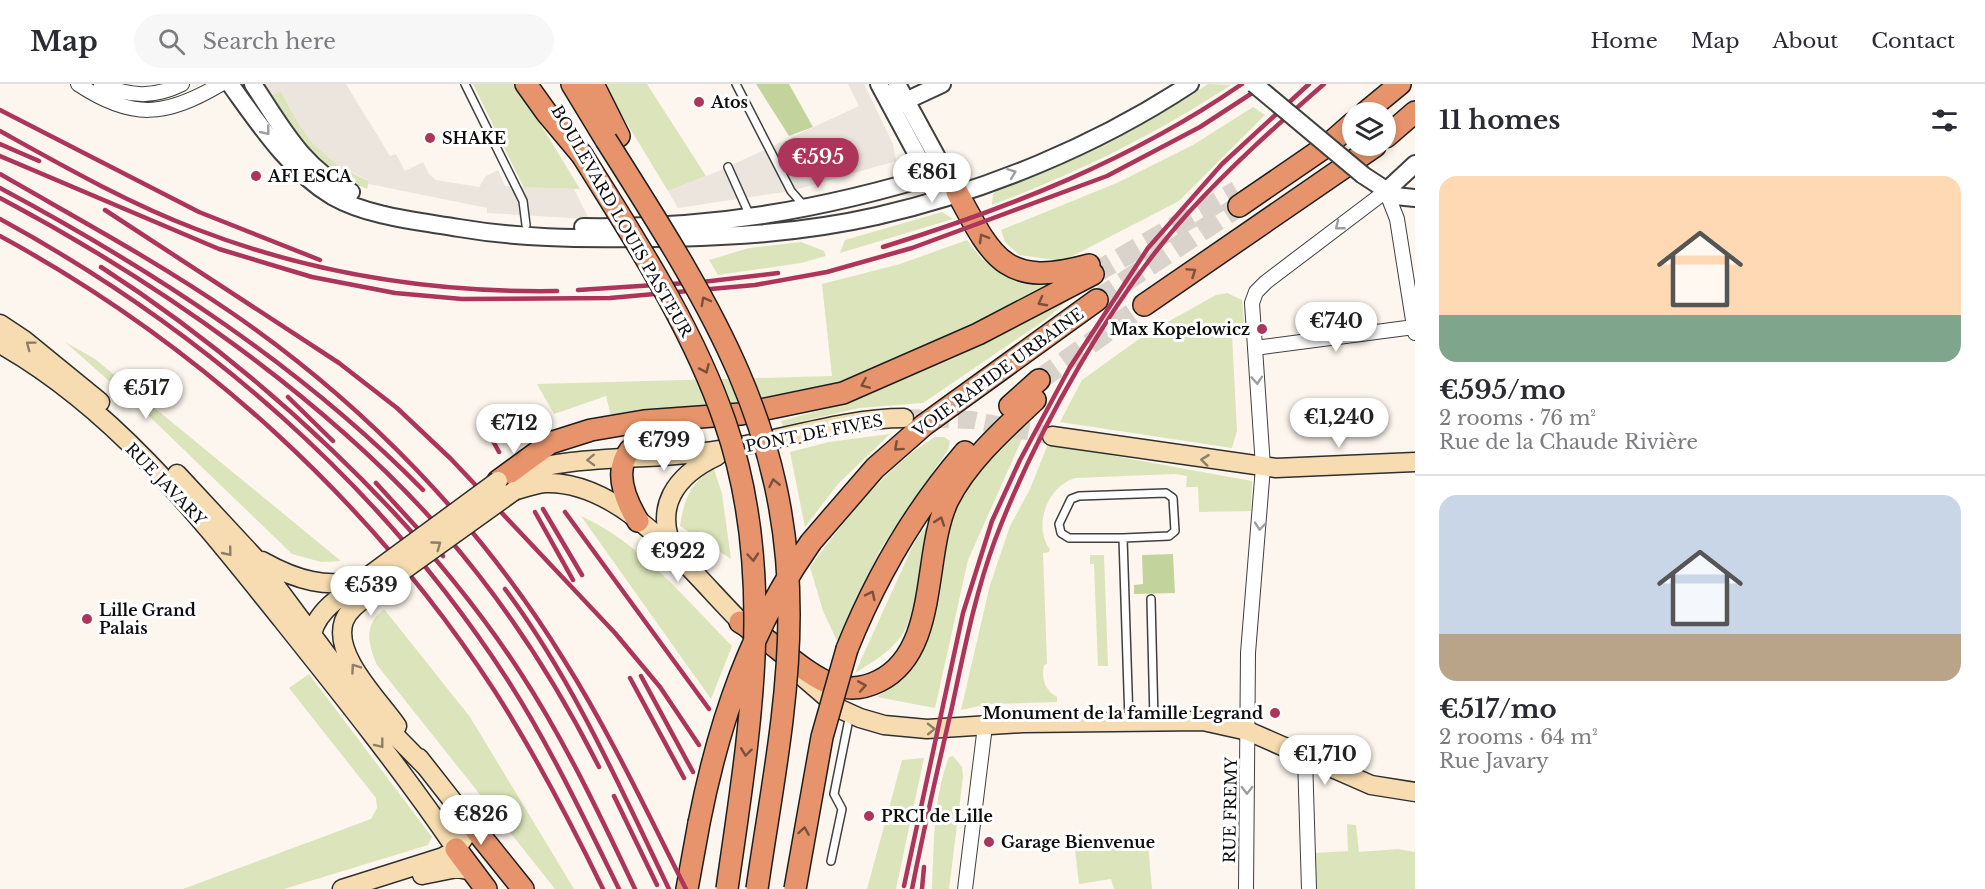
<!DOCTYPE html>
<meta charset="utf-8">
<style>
body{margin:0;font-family:"Libre Baskerville",serif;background:#f7f7f7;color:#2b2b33;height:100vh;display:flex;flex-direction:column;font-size:22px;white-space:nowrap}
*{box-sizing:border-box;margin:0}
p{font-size:20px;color:#7c7c81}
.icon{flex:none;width:33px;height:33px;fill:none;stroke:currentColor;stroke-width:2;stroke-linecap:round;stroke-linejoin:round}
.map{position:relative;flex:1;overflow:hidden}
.details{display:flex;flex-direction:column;background:#fff;width:570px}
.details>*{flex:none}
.buttons{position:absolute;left:1342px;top:18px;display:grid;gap:12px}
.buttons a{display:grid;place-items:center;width:54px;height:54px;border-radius:50%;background:#fff;box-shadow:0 3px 9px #0003;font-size:30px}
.price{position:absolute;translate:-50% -51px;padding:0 14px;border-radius:21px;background:#fff;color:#222;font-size:20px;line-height:39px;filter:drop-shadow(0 2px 3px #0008)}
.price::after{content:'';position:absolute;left:50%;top:36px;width:18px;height:14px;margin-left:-9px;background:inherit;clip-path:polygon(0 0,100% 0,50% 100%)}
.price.active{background:#ad345a;color:#fff}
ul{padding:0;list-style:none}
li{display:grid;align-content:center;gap:12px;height:318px;padding:0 24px}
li+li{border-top:2px solid #e1e1e2}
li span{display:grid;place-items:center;height:186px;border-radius:18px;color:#555}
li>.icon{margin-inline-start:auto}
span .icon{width:108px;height:108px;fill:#fffc;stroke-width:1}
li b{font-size:26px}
h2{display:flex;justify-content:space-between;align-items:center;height:72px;padding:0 24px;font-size:26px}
header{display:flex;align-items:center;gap:36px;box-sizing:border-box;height:84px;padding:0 30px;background:#fff;border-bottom:2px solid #e1e1e2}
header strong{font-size:28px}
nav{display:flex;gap:33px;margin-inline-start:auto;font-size:21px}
.search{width:420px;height:54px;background:#f7f7f7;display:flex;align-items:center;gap:15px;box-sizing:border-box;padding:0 21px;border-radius:33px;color:#7c7c81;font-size:22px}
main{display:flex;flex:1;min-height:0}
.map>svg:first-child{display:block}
.green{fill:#dbe4bb}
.forest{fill:#c3d39c}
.plaza{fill:#ece5de}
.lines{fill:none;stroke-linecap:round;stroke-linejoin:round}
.secondary-tunnel{stroke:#d9d3cc;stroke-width:18;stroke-dasharray:18 9;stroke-linecap:butt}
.trunk-tunnel{stroke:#d9d3cc;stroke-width:21;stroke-dasharray:21 10;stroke-linecap:butt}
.service-casing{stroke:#404040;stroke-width:10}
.minor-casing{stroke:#404040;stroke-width:16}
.tertiary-casing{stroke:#404040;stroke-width:20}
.secondary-casing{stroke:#2f2f2f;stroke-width:21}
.trunk-casing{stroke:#1e1e1e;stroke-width:24}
.service{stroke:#fff;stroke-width:7}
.minor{stroke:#fff;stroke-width:14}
.tertiary{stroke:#fff;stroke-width:16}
.secondary{stroke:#f6dcb0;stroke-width:18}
.trunk{stroke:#e7946c;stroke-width:21}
.rail{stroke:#ad345a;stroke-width:4.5}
.tertiary-bridge-casing{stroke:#404040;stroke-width:20;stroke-linecap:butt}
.secondary-bridge-casing{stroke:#2f2f2f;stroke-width:21;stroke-linecap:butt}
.trunk-bridge-casing{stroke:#1e1e1e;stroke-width:24;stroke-linecap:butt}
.tertiary-bridge{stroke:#fff;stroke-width:16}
.secondary-bridge{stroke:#f6dcb0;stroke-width:18}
.trunk-bridge{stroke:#e7946c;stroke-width:21}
.oneway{stroke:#9e9e9e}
.oneway2{stroke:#7a503c}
.oneway3{stroke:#8d7f67}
.poi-dot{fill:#ad345a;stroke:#fff;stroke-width:2}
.labels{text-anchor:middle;stroke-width:6;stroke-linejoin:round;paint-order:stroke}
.poi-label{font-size:16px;font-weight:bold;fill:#0d0d0d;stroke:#fff;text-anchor:start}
.street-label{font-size:16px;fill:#0d0d0d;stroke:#fff}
</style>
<header>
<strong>Map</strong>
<div class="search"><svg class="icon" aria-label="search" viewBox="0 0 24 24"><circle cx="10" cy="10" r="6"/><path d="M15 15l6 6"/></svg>Search here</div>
<nav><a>Home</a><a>Map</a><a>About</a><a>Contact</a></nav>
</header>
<main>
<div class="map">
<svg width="1415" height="805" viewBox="0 0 1415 805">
<rect width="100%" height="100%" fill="#fdf6ee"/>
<path class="green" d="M473,0h43l64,105 -56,-1z
M607,0h40l59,92 -38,15 -51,-84z
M1208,0l23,1c-78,51 -152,87 -239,120l1,-11 5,-5c74,-29 144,-61 210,-105z
M281,7c23,45 40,69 88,90l-2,8c-49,-20 -68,-49 -95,-94z
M1253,23l12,8 -86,86 -116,60 -44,-6 -14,-13 -4,-12 118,-48 74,-37z
M942,128l11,7 -113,34 5,-13z
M967,156l15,19 36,23 45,1 -212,97 -76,20 -164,16 -5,-20 -52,18 -17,-30 295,-8 -10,-92 78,-20z
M801,158l23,9 2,5 -25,7 -83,12 -9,-15 40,-12z
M1227,209l15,7 3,33 -13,2 5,96 -5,17 -172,-26 22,-42 64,-46 70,-39z
M1067,217l-22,19 -122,83 -64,5 -76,18 -2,-5 63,-17 110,-46z
M65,258l30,17 246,202 -20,1 -29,-8 -142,-137z
M704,350l3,8 -21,3 -32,-2z
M890,350l-52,50 -33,43 -15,-75 39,-10z
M1011,352l11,3 -54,121 -33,148 -58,-11c47,-32 60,-70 66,-125 3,-19 4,-40 11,-59 10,-30 35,-55 57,-77z
M935,353h9l6,4 -2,9 -67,98 -43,95 -15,-32 -13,-44c33,-45 76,-101 125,-130z
M1048,360l204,37 -1,30 -52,1 -1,-25h-12l1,-11 -12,-2 -99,4c-28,7 -44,48 -26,71l-1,3 -6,1 4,111 -3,1c-3,14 1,25 13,32v5l-68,2 -28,6 29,-125 20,-59 20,-37z
M714,385l8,25 9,65 -51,-33c4,-26 10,-44 34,-57z
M581,432c60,27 105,84 151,130l-21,53z
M930,438c-6,25 -15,96 -28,113 -12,17 -29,27 -47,38l60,-132z
M1090,471h14l4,111h-10l-4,-102h-4z
M384,525l86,108 104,172h-19l-178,-224c-9,-21 -14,-40 7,-56z
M309,590l123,163 -4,8 -144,44h-101l188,-70 6,-11 -1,-10 -87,-110z
M953,672l9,11 1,10 -14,112h-17c2,-43 1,-92 17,-132z
M924,674l-28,131h-29l35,-129z
M1347,740l9,1 3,27 39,-3 17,3v37h-100l-2,-36 35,-2z
M1148,760l4,45h-38l-3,-10 -32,5 -4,-34z"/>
<path class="forest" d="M756,0h33l24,43 -24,9z
M1173,470l2,39 -41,1v-9l9,-1 -1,-29z"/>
<path class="plaza" d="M264,0h82l44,72 6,-2 9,17 18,-9 6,12 7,6 43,7 7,-11 12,-6 7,16 69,3 15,30 -102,-6v-5l-118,-24 -1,-4 -31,-15 -25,-22 -13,-18 -18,-34 -9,4z
M848,0h16l29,60 3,17 -105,30 -113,17 -10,-17 53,-21 138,-64z"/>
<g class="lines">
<path class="secondary-tunnel" d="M904,334l68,2 80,16"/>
<path class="trunk-tunnel" d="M1093,190l144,-83
M1097,216l142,-94
M1039,296l105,-75"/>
<g class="service-casing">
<path id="service" d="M465,0l58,117 3,24
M736,0l55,107 14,16
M728,83l22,49
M1123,454h-54l-8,-5 -2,-9 12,-25 8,-3 87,-3 7,5 2,33 -6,5 -46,2 6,183
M1151,515l3,121
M831,777l11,-52 -8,-15 16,-80"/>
</g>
<g class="minor-casing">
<path id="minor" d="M78,0c54,36 87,33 143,0
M101,0c29,13 53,14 81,0
M1255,264l159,-21
M1305,673l4,132
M965,805l20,-163
M1246,805l2,-236 15,-186 -11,-164 4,-11 10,-10 120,-91 11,28 18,114"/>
</g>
<g class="tertiary-casing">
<path id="tertiary" d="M230,0c29,40 59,86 102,112 37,21 86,25 127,32 59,10 118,11 178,10 80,0 161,-4 240,-22 109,-25 219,-70 313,-132
M253,0c28,42 50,85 98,108
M879,0l50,93 8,8
M897,0l53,97
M897,21l45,-21
M1363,91l32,21 20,2
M1386,107l29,-27
M583,143c128,2 239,-17 362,-55"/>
</g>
<g class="secondary-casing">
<path id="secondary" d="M0,240l24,16 76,62
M0,260c117,66 201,175 283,277 60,75 119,149 173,228
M1052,352l224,32 139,-6
M177,390l78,84 93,125 25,30 53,54
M510,391c64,-21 130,-14 195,-23 64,-8 136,-34 199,-34
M514,407c10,-3 20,-7 31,-8 82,-3 151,97 205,148
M675,469c-23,-46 1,-78 42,-97
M262,477c34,19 66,29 104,17
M373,508c-10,8 -24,16 -29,29 -12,34 35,79 53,105
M311,558c1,-29 29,-45 51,-61
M796,587l44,38 20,9 24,7 43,4 96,-6 180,-2 45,10 123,54 44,7
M422,791l35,-7 16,3
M342,805l101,-32c15,-8 23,-18 27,-34l-51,-65"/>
</g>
<g class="trunk-casing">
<path id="trunk" d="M526,0l20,28 36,43
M572,0l34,56
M593,0l26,52
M1366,28l34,-28
M1386,53l29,-25
M957,108c36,68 49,96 132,73
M1239,122l89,-61 25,-22
M1144,221l231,-159
M1010,322l29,-26
M498,397l52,-38 41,-13 53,-9 97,-7 102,-21 135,-59 115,-60
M638,437c-29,-48 -21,-82 38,-92
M811,458l64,-74 49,-43 173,-125
M740,538c31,17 64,53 94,63 15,5 31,3 45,-4 61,-30 43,-128 69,-181 19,-38 56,-71 87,-100
M847,565c29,-72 67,-138 118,-197
M470,739l53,66
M456,765l30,40
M687,805l12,-66"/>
</g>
<use href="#service" class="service"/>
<use href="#minor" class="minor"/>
<use href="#tertiary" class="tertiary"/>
<use href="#secondary" class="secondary"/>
<use href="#trunk" class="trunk"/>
<path class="rail" d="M0,26l199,102 121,48
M0,47c63,35 128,72 196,98 116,45 236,64 361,62
M0,60l39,17
M0,72l219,93 93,28 83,16 67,6 148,-1 145,-13 72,-13 85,-24 195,-72 93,-49 66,-43
M0,90c78,45 158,88 232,139 132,91 248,210 332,347 46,73 83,152 122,229
M0,104c153,82 301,178 423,302
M0,114c155,82 328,202 444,335 61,70 113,151 155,234
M105,126l234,153 58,45 54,51 164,174 45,54 39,58
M0,135c202,110 381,265 507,460 43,67 77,139 112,210
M0,152c197,107 371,265 494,454 41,64 76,131 109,199
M883,163c126,-39 249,-87 359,-163
M101,183c155,100 318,250 419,405 45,69 80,143 115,217
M578,206l124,-8 76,-9
M288,313l45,44
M500,330l17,26
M483,339l16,29
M376,399l67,73
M543,425l39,66
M535,428l38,68
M565,428l144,197
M505,505c68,91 115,198 164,300
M641,592l52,96
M630,594l54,100
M614,712l43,89
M904,802l59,-273 29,-92 28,-61 50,-93 78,-119 74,-84 87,-80
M912,805c12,-61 26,-122 40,-182 12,-56 23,-113 43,-167 40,-106 117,-243 194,-328 42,-46 88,-87 135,-128
M922,805l2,-22"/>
<g class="tertiary-bridge-casing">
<path id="tertiary-bridge" d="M1254,0l109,91"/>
</g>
<g class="secondary-bridge-casing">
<path id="secondary-bridge" d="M366,494l132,-97
M373,508l141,-101"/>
</g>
<g class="trunk-bridge-casing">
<path id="trunk-bridge" d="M606,56c99,157 183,281 183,474 0,92 -19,184 -32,275
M582,71c53,85 110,171 143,267 53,153 24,312 2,467
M699,739c20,-102 52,-196 112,-281
M795,805l27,-152 25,-88"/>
</g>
<use href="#tertiary-bridge" class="tertiary-bridge"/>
<use href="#secondary-bridge" class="secondary-bridge"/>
<use href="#trunk-bridge" class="trunk-bridge"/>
</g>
<defs><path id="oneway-chevron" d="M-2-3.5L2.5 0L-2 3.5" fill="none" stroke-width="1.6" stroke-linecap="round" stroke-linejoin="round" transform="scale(1.5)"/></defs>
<g class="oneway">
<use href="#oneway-chevron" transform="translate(266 47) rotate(51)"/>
<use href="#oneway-chevron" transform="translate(1012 89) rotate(-21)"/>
<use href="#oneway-chevron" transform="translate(1339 142) rotate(142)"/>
<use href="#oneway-chevron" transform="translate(1257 296) rotate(86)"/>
<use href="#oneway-chevron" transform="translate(1260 442) rotate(95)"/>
<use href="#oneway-chevron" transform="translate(1247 706) rotate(91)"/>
</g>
<g class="oneway2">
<use href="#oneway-chevron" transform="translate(983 154) rotate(-120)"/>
<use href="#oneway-chevron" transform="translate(1192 188) rotate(-34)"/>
<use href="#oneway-chevron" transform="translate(705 217) rotate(-118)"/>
<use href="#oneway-chevron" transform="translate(1042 218) rotate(152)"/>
<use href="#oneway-chevron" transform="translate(705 285) rotate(66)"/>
<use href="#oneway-chevron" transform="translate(865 300) rotate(157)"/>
<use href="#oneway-chevron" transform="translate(898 363) rotate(138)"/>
<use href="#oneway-chevron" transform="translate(774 399) rotate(-102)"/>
<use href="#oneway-chevron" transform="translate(940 437) rotate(-71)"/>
<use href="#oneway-chevron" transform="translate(753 473) rotate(85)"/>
<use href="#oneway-chevron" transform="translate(871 511) rotate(-64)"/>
<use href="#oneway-chevron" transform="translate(862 602) rotate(-10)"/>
<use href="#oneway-chevron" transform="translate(746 668) rotate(97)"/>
<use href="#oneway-chevron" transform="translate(804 747) rotate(-81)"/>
</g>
<g class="oneway3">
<use href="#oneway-chevron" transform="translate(30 261) rotate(-143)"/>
<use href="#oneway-chevron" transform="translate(591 376) rotate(178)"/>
<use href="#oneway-chevron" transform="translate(1205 376) rotate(-173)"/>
<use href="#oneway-chevron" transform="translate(437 461) rotate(-36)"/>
<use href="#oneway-chevron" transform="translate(228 468) rotate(51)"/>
<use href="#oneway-chevron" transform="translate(355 584) rotate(-125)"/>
<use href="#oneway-chevron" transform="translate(931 645) rotate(-1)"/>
<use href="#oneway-chevron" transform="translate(380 660) rotate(52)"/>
</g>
<g class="poi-dot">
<circle cx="699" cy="18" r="6"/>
<circle cx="430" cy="54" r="6"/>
<circle cx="256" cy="92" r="6"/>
<circle cx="1262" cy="245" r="6"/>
<circle cx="87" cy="535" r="6"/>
<circle cx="1275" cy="629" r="6"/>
<circle cx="869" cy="732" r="6"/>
<circle cx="989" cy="758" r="6"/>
</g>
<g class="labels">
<g class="poi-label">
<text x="711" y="24">Atos</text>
<text x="442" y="60">SHAKE</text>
<text x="268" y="98">AFI ESCA</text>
<text x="1250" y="251" text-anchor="end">Max Kopelowicz</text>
<text x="99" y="532">Lille Grand<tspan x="99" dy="18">Palais</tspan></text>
<text x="1263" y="635" text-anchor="end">Monument de la famille Legrand</text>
<text x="881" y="738">PRCI de Lille</text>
<text x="1001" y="764">Garage Bienvenue</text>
</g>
<g class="street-label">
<text transform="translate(622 137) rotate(60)" y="6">BOULEVARD LOUIS PASTEUR</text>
<text transform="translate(998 288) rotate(-36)" y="6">VOIE RAPIDE URBAINE</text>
<text transform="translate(814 349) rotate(-11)" y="6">PONT DE FIVES</text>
<text transform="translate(166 400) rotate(46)" y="6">RUE JAVARY</text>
<text transform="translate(1230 726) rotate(-89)" y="6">RUE FREMY</text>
</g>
</g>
</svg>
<div class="buttons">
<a><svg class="icon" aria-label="layers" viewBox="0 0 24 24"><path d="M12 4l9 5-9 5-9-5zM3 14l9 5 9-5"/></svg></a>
</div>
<b class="price active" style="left:818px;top:105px">€595</b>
<b class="price" style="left:932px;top:120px">€861</b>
<b class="price" style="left:1336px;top:269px">€740</b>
<b class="price" style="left:146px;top:336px">€517</b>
<b class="price" style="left:1339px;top:365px">€1,240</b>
<b class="price" style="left:514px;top:371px">€712</b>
<b class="price" style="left:664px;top:388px">€799</b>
<b class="price" style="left:678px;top:499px">€922</b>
<b class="price" style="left:371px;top:533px">€539</b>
<b class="price" style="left:1325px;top:702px">€1,710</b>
<b class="price" style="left:481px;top:762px">€826</b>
</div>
<section class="details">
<h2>11 homes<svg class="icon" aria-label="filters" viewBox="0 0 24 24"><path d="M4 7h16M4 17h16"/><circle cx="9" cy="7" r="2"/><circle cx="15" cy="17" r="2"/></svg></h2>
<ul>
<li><span style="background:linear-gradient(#ffd9b3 75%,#7fa58c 0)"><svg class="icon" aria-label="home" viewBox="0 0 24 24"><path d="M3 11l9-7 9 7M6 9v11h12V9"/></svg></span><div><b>€595/mo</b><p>2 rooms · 76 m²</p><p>Rue de la Chaude Rivière</p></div></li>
<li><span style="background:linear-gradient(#c9d6e8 75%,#b9a48a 0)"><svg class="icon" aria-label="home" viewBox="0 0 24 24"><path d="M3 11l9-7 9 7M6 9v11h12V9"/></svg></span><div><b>€517/mo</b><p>2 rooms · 64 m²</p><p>Rue Javary</p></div></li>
</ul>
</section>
</main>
